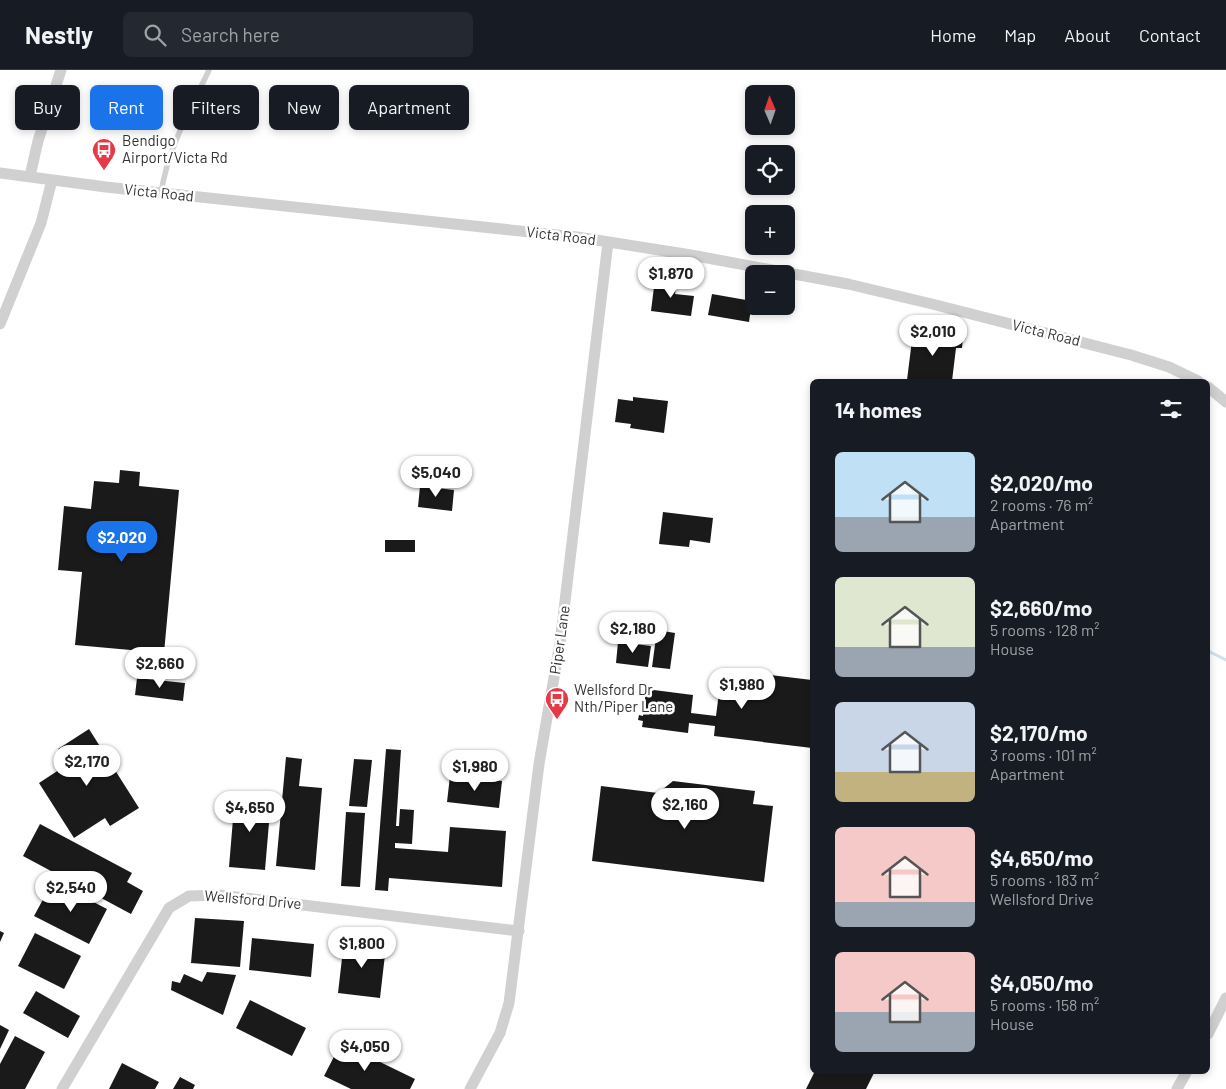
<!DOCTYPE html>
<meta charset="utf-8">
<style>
body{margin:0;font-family:Barlow,sans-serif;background:#242831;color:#f1f3f6;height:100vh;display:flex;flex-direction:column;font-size:19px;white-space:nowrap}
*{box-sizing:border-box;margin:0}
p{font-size:16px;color:#9ea1a6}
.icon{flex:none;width:28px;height:28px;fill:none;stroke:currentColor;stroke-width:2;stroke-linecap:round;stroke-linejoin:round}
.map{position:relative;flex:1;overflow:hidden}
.sheet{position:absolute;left:810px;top:309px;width:400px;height:695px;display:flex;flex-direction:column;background:#171b24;border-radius:8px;box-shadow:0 2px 8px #0003}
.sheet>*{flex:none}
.guide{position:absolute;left:15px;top:15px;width:475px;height:45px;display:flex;gap:10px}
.needle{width:32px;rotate:358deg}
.fabs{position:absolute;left:745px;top:15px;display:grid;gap:10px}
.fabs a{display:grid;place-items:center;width:50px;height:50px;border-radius:8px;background:#171b24;box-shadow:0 2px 8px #0003;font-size:25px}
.price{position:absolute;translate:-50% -42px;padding:0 11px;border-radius:18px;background:#fff;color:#222;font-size:16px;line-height:32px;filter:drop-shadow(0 1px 2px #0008)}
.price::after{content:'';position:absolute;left:50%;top:30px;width:15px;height:11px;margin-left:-8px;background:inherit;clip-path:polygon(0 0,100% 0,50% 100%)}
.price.current{background:#1a73e8;color:#fff}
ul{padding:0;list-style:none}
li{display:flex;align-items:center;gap:15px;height:125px;padding:0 25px}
li span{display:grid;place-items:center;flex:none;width:140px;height:100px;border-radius:8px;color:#555}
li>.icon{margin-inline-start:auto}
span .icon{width:60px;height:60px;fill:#fffc;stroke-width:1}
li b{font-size:21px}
h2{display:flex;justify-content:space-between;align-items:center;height:60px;padding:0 25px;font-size:21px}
.pill{padding:0 18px;border-radius:8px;background:#171b24;box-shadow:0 2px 8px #0003;font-size:18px;line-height:45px}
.pill.current{background:#1a73e8;color:#fff}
header{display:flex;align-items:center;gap:30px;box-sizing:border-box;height:70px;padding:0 25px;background:#171b24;border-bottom:1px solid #363941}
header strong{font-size:24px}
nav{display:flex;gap:28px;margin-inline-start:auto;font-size:18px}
.search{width:350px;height:45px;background:#242831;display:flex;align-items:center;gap:12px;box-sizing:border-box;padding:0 18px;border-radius:8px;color:#9ea1a6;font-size:19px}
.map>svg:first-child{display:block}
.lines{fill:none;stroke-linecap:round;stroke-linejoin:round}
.stream{stroke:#cfe2ee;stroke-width:3}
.building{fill:#1a1a1a}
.lane{stroke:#d0d0d0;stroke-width:5.5}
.street{stroke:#d0d0d0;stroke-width:11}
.labels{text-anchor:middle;stroke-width:5;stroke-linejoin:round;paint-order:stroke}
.poi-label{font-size:15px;fill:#333;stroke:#fff;text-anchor:start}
.street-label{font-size:15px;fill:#333;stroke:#fff}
</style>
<header>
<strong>Nestly</strong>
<div class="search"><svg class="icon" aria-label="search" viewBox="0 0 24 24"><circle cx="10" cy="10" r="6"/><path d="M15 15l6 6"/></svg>Search here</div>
<nav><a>Home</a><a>Map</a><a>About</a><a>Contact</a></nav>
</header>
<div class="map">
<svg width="1226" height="1019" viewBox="0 0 1226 1019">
<rect width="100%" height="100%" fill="#fff"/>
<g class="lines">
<path class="stream" d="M1208,581l18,9"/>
</g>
<path class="building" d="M655,209l22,2 -2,13 19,2 -3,20 -40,-5z
M712,224l40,7 -3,21 -41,-7z
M913,262l50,6 -1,10h-6l-4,33 -45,-1z
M633,327l35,4 -4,32 -34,-5 1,-4 -16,-2 3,-23 15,2z
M120,400l20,2 -1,14 40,4 -15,163 -89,-8 7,-73 -24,-2 6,-64 27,3 3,-28 25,2z
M420,416l34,4 -2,21 -34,-4z
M663,442l50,6 -3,25 -20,-3 -1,7 -30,-3z
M385,470h30v12h-30z
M657,560l18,3 -5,36 -18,-2z
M618,572l33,4 -3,21 -32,-4z
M722,599l90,11v68l-98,-12 1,-10 -26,-3 -1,10 -46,-6 1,-6 -5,-1 1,-5 4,1 3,-27 47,6 -2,18 25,3z
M137,608l48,5 -2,18 -48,-6z
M89,659l50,79 -29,18 -5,-8 -31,20 -35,-55 29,-19 -10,-15z
M386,679l15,1 -5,76h3l1,-17 14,1 -2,34 -17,-1v5l53,4 2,-25 56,4 -4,56 -113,-9 -1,13 -13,-1z
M286,687l16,2 -3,27 23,2 -7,82 -39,-4z
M354,689l18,1 -5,47 -18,-1z
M450,706l52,5 -3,27 -52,-6z
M673,711l82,10 -2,13 20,2 -9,76 -172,-21 9,-75 57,7z
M235,725l36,4 -6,71 -36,-3z
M346,742l19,1 -5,74 -19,-1z
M40,754l92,49 -5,9 16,9 -12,23 -108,-58z
M53,811l54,28 -18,35 -55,-28z
M195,848l49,3 -4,46 -49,-4z
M0,861l4,2 -4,9z
M35,863l46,23 -17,33 -46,-23z
M252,868l62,6 -3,33 -62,-7z
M344,871l42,5 -6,52 -42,-5z
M207,902l29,3 -13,40 -52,-25 1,-9 8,2 4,-9 18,8z
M36,921l44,25 -12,22 -45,-25z
M250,930l56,28 -14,28 -56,-28z
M0,955l9,5 -9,19z
M15,966l30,16 -20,37h-25v-25z
M341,973l74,36 -5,10h-59l-27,-13z
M122,993l37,19 -4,7h-46z
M815,1001h60l-9,18h-60z
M180,1007l15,8 -2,4h-20z"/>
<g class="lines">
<path class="lane" d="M161,123c7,-45 29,-83 48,-123"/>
<path class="street" d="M0,103l106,14 471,50 114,18 157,29 84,20 199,51 38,12 29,14
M30,106l8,-35 23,-71
M0,254l41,-101 11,-43
M1208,317l18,15
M1208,964l18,-36
M62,1019l107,-181 20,-12 31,-1 299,36
M470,1019l30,-56 9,-30 30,-239 21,-121 48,-401
M1177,1019l10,-18"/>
</g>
<defs>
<g id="bus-pin" transform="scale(1.25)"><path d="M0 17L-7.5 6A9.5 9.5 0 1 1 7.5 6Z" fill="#e63946" stroke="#fff"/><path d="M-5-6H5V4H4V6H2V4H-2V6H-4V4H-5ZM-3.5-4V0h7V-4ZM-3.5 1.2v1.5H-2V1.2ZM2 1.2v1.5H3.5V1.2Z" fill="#fff"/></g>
</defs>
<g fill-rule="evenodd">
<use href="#bus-pin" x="104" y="80"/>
<use href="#bus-pin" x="557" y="629"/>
</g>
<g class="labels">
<g class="poi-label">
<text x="122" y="76">Bendigo<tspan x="122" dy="17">Airport/Victa Rd</tspan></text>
<text x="574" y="625">Wellsford Dr<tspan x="574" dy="17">Nth/Piper Lane</tspan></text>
</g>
<g class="street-label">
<text transform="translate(159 123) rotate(6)" y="5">Victa Road</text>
<text transform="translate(561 166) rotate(7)" y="5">Victa Road</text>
<text transform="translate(1046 263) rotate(14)" y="5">Victa Road</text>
<text transform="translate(560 570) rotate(-82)" y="5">Piper Lane</text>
<text transform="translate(253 830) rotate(5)" y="5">Wellsford Drive</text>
</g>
</g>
</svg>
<div class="fabs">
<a><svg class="needle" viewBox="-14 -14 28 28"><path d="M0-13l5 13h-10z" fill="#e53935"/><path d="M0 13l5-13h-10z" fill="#9ea1a6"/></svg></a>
<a><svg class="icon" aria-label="locate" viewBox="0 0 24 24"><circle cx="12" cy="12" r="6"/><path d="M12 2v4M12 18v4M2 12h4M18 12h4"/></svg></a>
<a>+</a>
<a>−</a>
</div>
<b class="price" style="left:671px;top:229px">$1,870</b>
<b class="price" style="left:933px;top:287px">$2,010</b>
<b class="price" style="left:436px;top:428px">$5,040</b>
<b class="price current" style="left:122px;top:493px">$2,020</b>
<b class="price" style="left:633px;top:584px">$2,180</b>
<b class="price" style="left:160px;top:619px">$2,660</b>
<b class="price" style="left:742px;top:640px">$1,980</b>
<b class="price" style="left:87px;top:717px">$2,170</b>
<b class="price" style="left:475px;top:722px">$1,980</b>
<b class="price" style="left:685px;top:760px">$2,160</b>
<b class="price" style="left:250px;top:763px">$4,650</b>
<b class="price" style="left:71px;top:843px">$2,540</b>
<b class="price" style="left:362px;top:899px">$1,800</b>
<b class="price" style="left:365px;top:1002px">$4,050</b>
<div class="guide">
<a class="pill">Buy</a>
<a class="pill current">Rent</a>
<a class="pill">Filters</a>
<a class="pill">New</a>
<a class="pill">Apartment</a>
</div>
<section class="sheet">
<h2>14 homes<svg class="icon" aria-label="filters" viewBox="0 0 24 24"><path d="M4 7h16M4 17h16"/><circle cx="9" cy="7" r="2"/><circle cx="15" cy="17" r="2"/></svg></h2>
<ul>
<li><span style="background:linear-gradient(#bfe0f5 65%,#9aa5b1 0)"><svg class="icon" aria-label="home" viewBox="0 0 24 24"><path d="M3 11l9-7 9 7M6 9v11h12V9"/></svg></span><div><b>$2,020/mo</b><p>2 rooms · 76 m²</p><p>Apartment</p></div></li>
<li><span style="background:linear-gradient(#dfe7d0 70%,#9aa5b1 0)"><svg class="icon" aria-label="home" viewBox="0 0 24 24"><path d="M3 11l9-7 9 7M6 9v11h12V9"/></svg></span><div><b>$2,660/mo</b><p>5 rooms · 128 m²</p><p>House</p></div></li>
<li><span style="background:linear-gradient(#c9d6e8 70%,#c2b280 0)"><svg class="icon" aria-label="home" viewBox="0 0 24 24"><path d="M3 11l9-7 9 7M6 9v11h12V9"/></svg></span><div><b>$2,170/mo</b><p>3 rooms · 101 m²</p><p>Apartment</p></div></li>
<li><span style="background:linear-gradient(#f6c9c9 75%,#9aa5b1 0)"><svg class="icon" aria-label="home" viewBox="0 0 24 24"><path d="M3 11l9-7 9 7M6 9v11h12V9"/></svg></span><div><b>$4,650/mo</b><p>5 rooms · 183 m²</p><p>Wellsford Drive</p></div></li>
<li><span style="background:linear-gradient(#f6c9c9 60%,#9aa5b1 0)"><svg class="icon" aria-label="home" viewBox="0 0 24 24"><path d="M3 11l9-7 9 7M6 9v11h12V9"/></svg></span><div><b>$4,050/mo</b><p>5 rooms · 158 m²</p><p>House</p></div></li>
</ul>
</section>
</div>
